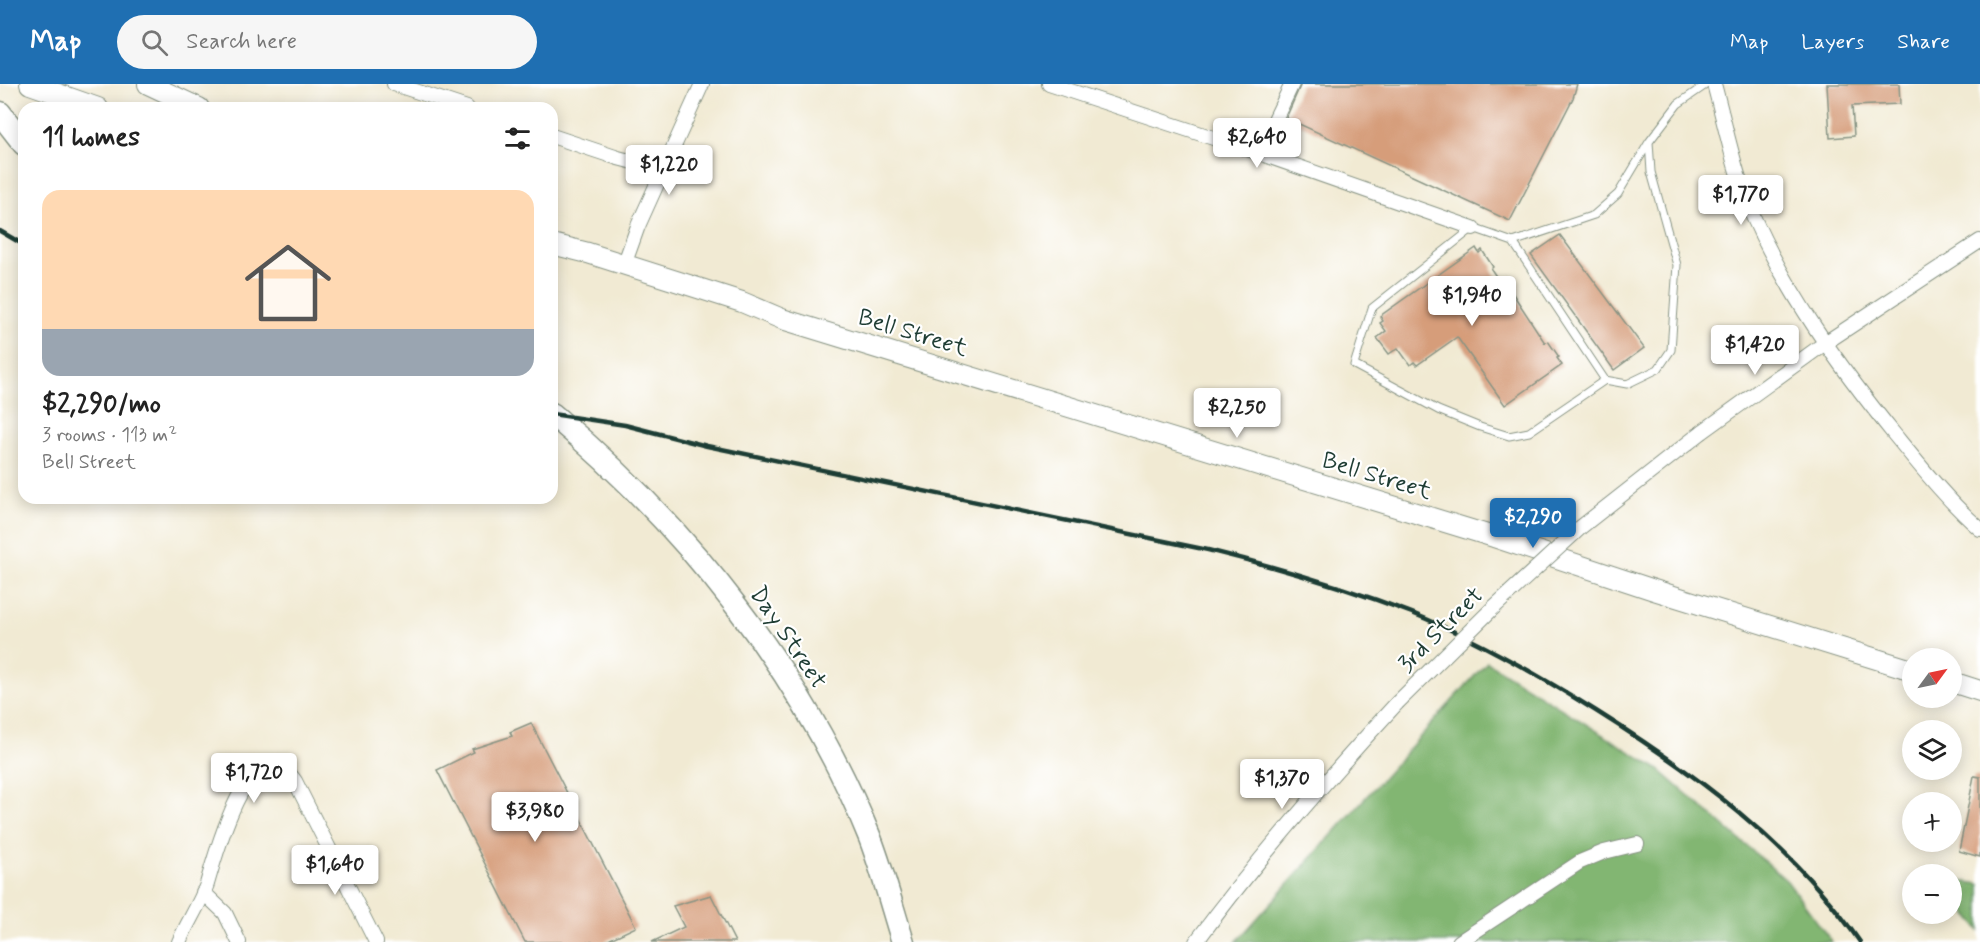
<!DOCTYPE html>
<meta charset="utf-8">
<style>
body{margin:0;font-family:Mynerve,sans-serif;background:#f6f6f6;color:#222;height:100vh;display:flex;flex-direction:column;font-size:22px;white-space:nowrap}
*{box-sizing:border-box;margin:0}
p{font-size:20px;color:#767676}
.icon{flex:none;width:33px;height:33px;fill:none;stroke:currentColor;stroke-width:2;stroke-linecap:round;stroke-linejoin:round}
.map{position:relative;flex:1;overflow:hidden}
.panel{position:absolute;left:18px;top:18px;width:540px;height:402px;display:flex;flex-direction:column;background:#fff;border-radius:18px;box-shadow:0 3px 15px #0003}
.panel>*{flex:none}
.needle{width:39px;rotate:57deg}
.buttons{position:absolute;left:1902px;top:564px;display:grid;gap:12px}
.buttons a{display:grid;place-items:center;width:60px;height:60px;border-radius:50%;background:#fff;box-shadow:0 3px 15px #0003;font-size:30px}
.price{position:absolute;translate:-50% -51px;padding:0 14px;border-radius:6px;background:#fff;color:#222;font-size:20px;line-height:39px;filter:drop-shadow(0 2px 3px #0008)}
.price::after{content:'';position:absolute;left:50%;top:36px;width:18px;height:14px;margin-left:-9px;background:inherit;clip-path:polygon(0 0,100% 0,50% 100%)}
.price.on{background:#1f6fb2;color:#fff}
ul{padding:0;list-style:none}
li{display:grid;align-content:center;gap:12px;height:318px;padding:0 24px}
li+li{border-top:2px solid #e0e0e0}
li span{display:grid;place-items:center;height:186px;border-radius:18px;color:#555}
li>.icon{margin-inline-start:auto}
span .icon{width:108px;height:108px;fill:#fffc;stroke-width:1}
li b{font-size:26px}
h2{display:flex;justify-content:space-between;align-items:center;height:72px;padding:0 24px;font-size:26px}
header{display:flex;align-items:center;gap:36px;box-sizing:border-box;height:84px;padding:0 30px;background:#1f6fb2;color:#fff}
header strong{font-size:28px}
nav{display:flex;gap:33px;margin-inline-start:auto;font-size:21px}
.search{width:420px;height:54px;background:#f6f6f6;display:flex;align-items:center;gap:15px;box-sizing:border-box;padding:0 21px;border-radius:33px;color:#767676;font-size:22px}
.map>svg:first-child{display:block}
.forest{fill:#82b672;stroke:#507a53;stroke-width:1.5}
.building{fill:#d69d7a}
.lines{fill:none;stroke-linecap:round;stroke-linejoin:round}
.service-casing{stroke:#889484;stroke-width:9}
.minor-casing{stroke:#889484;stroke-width:16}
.secondary-casing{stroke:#889484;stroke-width:22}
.primary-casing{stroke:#889484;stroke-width:25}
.service{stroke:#fff;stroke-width:7}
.minor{stroke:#fff;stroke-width:14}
.secondary{stroke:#fff;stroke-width:20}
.primary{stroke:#fff;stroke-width:22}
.rail{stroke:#1f3d34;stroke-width:4.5}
.minor-bridge-casing{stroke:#889484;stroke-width:16;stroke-linecap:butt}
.minor-bridge{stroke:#fff;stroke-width:14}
.labels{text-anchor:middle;stroke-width:4.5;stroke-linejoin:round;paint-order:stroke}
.street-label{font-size:24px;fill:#1f3d34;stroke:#fff}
</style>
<header>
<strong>Map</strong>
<div class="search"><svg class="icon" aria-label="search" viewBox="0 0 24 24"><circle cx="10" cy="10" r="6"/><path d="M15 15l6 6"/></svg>Search here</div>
<nav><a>Map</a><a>Layers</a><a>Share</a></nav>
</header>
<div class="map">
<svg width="1980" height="858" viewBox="0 0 1980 858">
<rect width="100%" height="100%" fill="#fff"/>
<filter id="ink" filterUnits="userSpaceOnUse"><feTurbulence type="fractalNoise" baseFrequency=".0167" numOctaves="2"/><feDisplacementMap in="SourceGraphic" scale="12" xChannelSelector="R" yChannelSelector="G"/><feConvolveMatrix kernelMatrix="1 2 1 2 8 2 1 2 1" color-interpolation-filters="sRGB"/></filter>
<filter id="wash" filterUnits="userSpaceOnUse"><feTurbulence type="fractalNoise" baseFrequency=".008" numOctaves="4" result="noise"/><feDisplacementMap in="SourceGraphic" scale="24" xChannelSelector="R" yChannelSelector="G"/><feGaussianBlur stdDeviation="1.35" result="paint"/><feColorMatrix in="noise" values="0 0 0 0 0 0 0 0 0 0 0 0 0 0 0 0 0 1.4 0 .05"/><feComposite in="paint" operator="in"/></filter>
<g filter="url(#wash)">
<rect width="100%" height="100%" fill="#f1ead3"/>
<path class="forest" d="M1487,578l171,107 129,112 45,61h-596z
M1952,796l28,4v47l-28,-38z"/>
<g id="blocks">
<path class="building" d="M1301,0h276l-4,14 -63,123 -224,-103z
M1827,0h72l1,20 -48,2 2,30 -24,2z
M1560,151l84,113 -30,22 -83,-115z
M1476,164l3,5 3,-3 11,17 -2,2 19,28 3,-3 32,49 3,-2 11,16 -2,1 5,7 -57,40 -48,-68 -40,28 -3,-3 -4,3 -12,-17 -9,6 -12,-16 9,-7 -6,-8 3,-2 -3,-5z
M531,639l105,204 -32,15h-79l-88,-172 37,-18 -2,-3 40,-13 -2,-4z
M1974,692l6,1v80l-21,-6z
M711,811l24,47h-83l32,-15 -11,-21z"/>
</g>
</g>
<g filter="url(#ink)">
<use href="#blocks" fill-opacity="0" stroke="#889484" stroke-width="1.5"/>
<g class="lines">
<g class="service-casing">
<path id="service" d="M1649,58l-31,52 -24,21 -81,27 -40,-14 -101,80 -18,57 84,45 42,17 29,9 20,-4 76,-52 22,4 31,-15 13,-19 6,-85 -26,-93 -2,-30 29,-38 29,-20
M1513,158l92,138"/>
</g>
<g class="minor-casing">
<path id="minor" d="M394,0l73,24
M1049,0l210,69 214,75
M1714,0c11,40 21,90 37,128 36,81 87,153 143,222 27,33 54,67 86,95
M552,52l66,22 46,12
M1259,69l33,-69
M624,181l14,-39 64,-142
M1702,348l123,-89 155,-102
M203,808l22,21 14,29
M179,858c8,-19 22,-40 28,-58 8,-27 44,-166 88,-103l81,161
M1196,858c62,-84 131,-163 201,-239
M1459,858l121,-80 24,-10 33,-8"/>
</g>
<g class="secondary-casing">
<path id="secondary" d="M30,0l68,24
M148,0l51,24
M552,160l36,9 154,49 40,17 712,218 160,53 258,80
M1952,598l28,9"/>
</g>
<g class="primary-casing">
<path id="primary" d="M0,29l24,31
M552,330c135,113 252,260 318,424 13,34 22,69 33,104"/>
</g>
<use href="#service" class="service"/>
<use href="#minor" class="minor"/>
<use href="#secondary" class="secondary"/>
<use href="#primary" class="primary"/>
<path class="rail" d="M0,147l24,14
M552,330l73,11 82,21 501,104c69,17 137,37 204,63 64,26 125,61 184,98 99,62 196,133 264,231"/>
<g class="minor-bridge-casing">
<path id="minor-bridge" d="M1397,619l95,-94 89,-82 121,-95"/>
</g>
<use href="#minor-bridge" class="minor-bridge"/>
</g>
</g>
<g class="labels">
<g class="street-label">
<text transform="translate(913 248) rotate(17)" y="8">Bell Street</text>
<text transform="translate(1377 391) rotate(17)" y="8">Bell Street</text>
<text transform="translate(1440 545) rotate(-45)" y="8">3rd Street</text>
<text transform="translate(789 553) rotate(56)" y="8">Day Street</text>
</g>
</g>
</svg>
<div class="buttons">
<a><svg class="needle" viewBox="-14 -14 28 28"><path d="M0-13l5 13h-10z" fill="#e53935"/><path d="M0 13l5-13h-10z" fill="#767676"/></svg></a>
<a><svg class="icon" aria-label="layers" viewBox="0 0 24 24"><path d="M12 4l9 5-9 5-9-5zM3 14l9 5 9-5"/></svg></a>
<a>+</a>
<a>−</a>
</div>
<b class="price" style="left:1257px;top:85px">$2,640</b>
<b class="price" style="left:669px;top:112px">$1,220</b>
<b class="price" style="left:1741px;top:142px">$1,770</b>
<b class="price" style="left:1472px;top:243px">$1,940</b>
<b class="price" style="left:1755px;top:292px">$1,420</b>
<b class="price" style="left:1237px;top:355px">$2,250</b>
<b class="price on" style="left:1533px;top:465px">$2,290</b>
<b class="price" style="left:254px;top:720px">$1,720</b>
<b class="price" style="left:1282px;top:726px">$1,370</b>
<b class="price" style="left:535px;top:759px">$3,980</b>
<b class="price" style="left:335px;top:812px">$1,640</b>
<section class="panel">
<h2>11 homes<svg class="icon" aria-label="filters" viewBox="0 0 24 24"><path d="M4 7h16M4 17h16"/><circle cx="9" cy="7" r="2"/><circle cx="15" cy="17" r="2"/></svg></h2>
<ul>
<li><span style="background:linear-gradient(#ffd9b3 75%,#9aa5b1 0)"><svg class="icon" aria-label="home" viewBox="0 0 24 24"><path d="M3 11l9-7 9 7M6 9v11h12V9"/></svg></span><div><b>$2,290/mo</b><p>3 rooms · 113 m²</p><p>Bell Street</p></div></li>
</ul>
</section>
</div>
